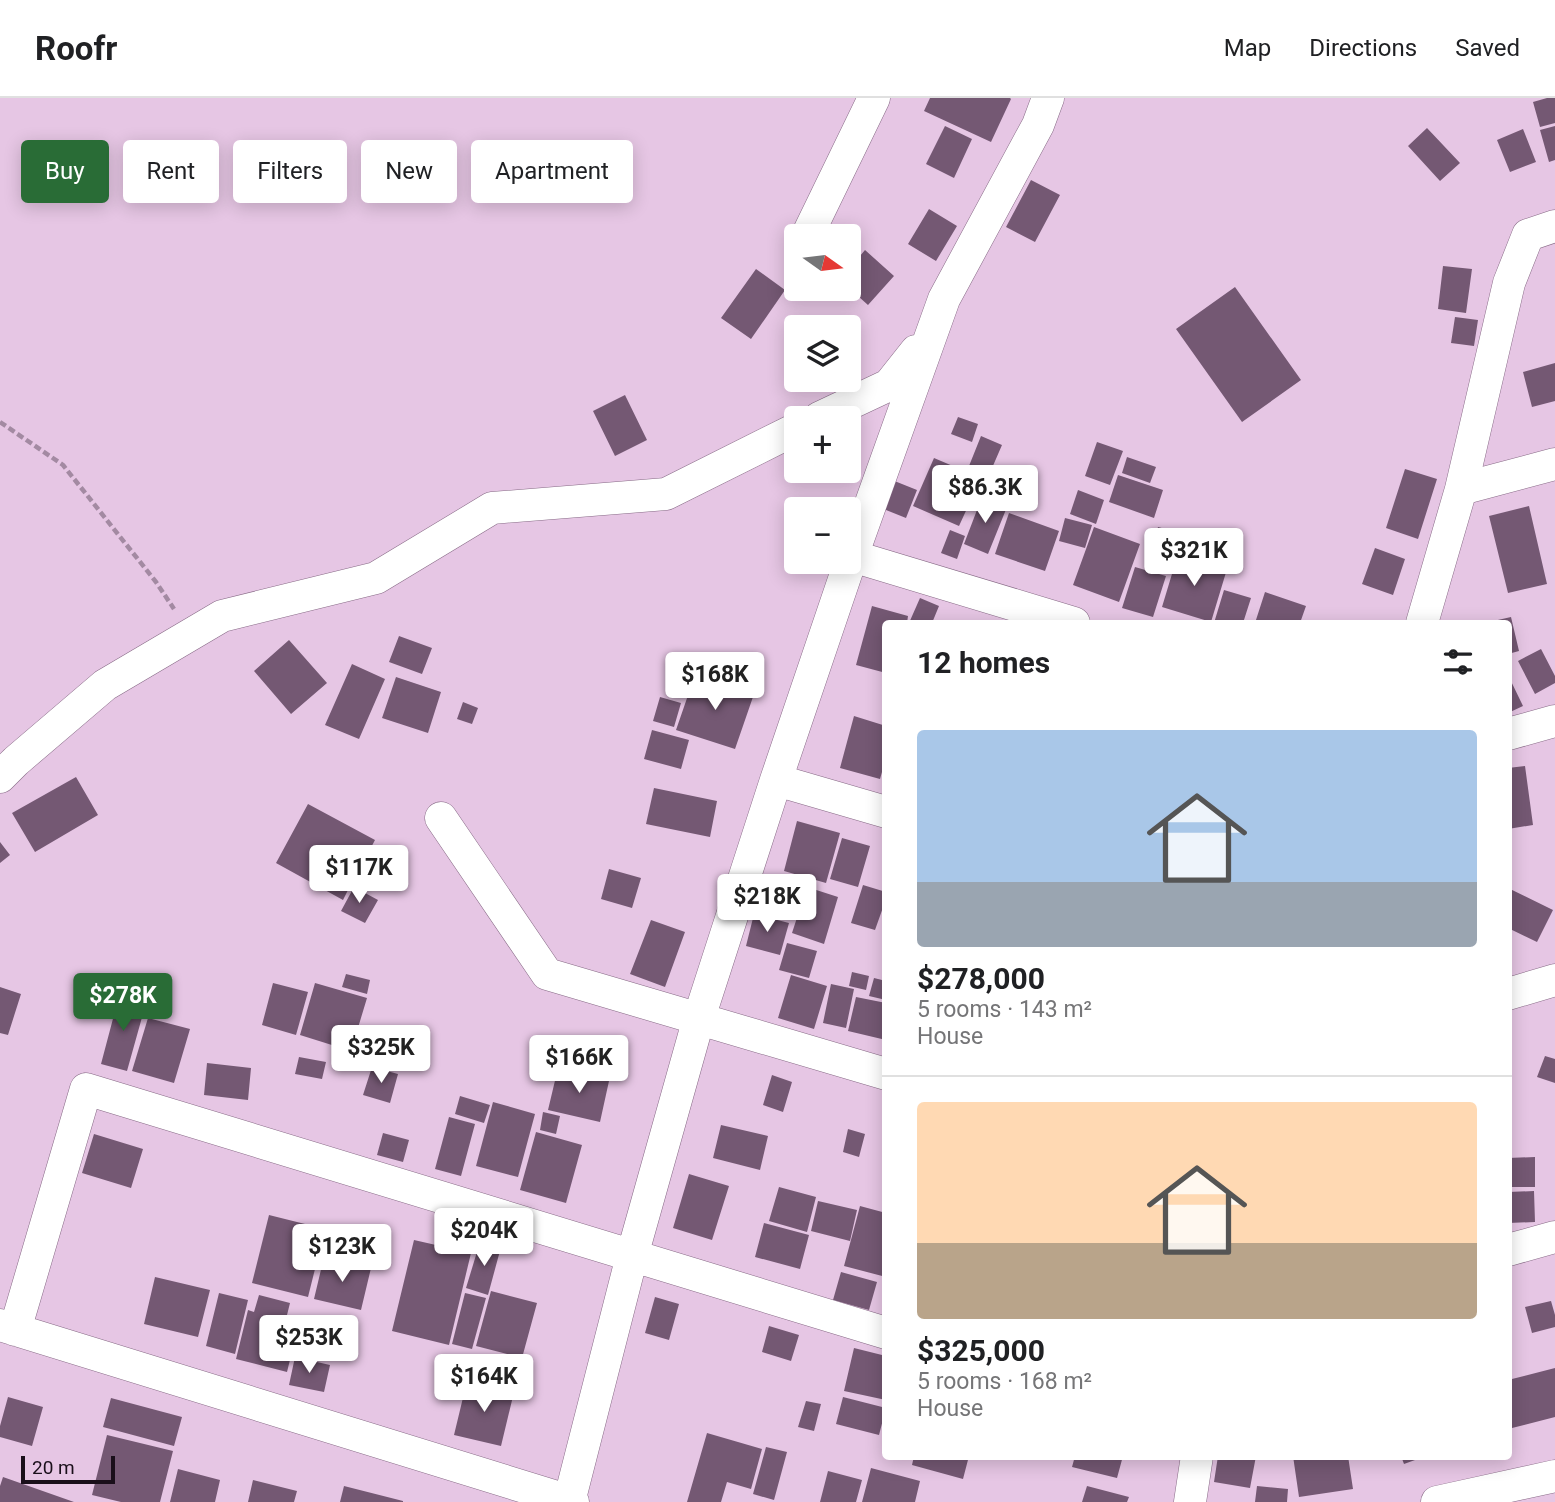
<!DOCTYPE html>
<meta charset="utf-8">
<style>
body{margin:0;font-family:Roboto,sans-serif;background:#f2f2f2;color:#202124;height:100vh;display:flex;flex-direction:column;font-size:26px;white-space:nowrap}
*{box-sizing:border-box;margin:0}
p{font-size:23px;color:#757577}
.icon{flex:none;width:38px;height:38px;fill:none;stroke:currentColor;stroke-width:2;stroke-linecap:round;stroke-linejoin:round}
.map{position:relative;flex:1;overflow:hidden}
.sheet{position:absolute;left:882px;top:522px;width:630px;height:840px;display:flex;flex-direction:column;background:#fff;border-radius:7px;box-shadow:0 4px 18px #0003}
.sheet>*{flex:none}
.top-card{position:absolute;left:21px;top:42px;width:665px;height:63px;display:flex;gap:14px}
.needle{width:46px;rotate:104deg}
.fabs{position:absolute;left:784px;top:126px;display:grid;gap:14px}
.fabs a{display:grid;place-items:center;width:77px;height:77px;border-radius:7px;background:#fff;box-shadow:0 4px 18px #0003;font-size:35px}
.scale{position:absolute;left:21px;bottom:18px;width:94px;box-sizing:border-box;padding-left:7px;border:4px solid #1a0f1a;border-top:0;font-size:19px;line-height:24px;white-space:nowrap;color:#1a0f1a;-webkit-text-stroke:5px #e6c6e4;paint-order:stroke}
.price{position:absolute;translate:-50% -60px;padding:0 16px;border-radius:7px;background:#fff;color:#222;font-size:23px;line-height:46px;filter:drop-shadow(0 2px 4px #0008)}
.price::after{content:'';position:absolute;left:50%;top:42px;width:21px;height:16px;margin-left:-10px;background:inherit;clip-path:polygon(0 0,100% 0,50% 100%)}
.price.current{background:#296c36;color:#fff}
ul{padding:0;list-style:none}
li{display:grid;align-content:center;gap:14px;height:371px;padding:0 35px}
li+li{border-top:2px solid #e0e0e0}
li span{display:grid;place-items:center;height:217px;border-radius:7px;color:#555}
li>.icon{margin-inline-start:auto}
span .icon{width:126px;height:126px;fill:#fffc;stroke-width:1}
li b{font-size:30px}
h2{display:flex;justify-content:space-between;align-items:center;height:84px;padding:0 35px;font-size:30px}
.pill{padding:0 24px;border-radius:7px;background:#fff;box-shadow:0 4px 18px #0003;font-size:24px;line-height:63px}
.pill.current{background:#296c36;color:#fff}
header{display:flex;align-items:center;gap:42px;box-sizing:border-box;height:98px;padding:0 35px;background:#fff;border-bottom:2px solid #e0e0e0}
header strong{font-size:33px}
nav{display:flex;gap:38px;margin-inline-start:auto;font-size:24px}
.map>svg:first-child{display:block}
.building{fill:#745873}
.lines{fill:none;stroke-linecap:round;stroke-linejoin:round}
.street-casing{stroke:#876a86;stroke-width:33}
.path{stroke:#a38aa2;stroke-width:4.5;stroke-dasharray:7 3.5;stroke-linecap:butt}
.street{stroke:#fff;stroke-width:32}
</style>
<header>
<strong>Roofr</strong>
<nav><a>Map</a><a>Directions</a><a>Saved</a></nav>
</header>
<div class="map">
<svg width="1555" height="1404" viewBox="0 0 1555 1404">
<rect width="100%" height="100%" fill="#e6c6e4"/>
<path class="building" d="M930,0h80l1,1 -20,43 -67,-31z
M1547,0h8v25l-15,4 -7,-25z
M945,28l27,13 -18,39 -28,-14z
M1555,28v34l-6,2 -9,-32z
M1427,30l33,35 -20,18 -32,-35z
M1523,31l13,33 -26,10 -13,-32z
M1031,82l29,15 -25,47 -29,-15z
M929,111l28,17 -21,35 -28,-17z
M865,152l29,26 -26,29 -19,-17v-19z
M1443,168l29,3 -6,44 -28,-4z
M756,171l29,21 -34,49 -30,-21z
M1235,189l66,93 -59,42 -66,-93z
M1455,219l23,3 -4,26 -23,-3z
M1555,265v38l-23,6 -9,-35z
M625,297l22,45 -32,16 -22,-45z
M958,319l20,7 -6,18 -21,-8z
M981,338l21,9 -13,30 -20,-9z
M1097,344l26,9 -13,34 -25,-9z
M1127,359l29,10 -6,16 -28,-10z
M934,360l47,20 -22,48 -46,-20z
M1405,371l32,10 -19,60 -32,-11z
M1118,377l45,15 -9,28 -45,-16z
M892,382l25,10 -11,28 -25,-10z
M1078,392l26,10 -8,24 -26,-10z
M982,399l25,10 -19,47 -24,-10z
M1529,408l18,78 -39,9 -19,-77z
M1009,415l50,18 -14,40 -50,-17z
M1065,420l27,7 -7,23 -26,-7z
M1094,429l46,17 -21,58 -46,-17z
M1158,429l22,6 -11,40 -22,-6z
M950,432l15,6 -8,23 -16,-6z
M1375,450l30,11 -12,36 -31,-11z
M1178,456l49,15 -16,53 -49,-15z
M1135,469l31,9 -13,41 -31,-9z
M1224,492l27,8 -8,25h-29z
M1265,494l41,14 -6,17h-45z
M920,500l19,8 -7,17h-23z
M872,508l36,10 -1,7h-21v50l-30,-8z
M1511,519l8,34 -11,3v-31l-19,-1z
M399,538l33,12 -10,26 -33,-12z
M289,542l38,43 -36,31 -37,-43z
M1541,551l14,27v7l-20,11 -17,-33z
M352,566l33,15 -26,60 -34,-14z
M695,577l59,19 -19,55 -59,-19z
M1508,577l15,31 -15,7z
M396,579l45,15 -13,41 -46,-15z
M660,599l21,6 -7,24 -21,-6z
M463,604l15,6 -6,16 -15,-5z
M854,618l32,10v32l-6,21 -40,-11z
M652,632l37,10 -8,29 -37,-10z
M1525,668l8,59 -25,4v-61z
M76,679l22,38 -63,37 -23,-39z
M654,690l63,13 -7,36 -64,-13z
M308,706l67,36 -9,17 11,6 -11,22 -12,-7 -11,22 -67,-37z
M797,723l43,12 -14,50 -42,-12z
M842,740l28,8 -12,41 -28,-8z
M0,744l10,13 -10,8z
M609,771l32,9 -9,30 -31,-9z
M863,787l23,7v7l-11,31 -24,-7z
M354,789l24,13 -13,23 -24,-12z
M807,789l31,10 -14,47 -32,-11z
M1508,790l45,22 -16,32 -29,-14z
M754,816l35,9 -9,32 -34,-9z
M651,822l34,12 -20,55 -35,-13z
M787,845l30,8 -8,27 -30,-8z
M852,874l17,4 -3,14 -17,-4z
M346,876l24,6 -3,14 -25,-7z
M791,877l36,11 -13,43 -36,-11z
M874,880l12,3v19l-17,-4z
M273,885l35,9 -12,43 -34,-10z
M315,885l52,15 -16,53 -51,-16z
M831,886l23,5 -8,39 -23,-5z
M0,889l21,7 -13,41 -8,-2z
M119,898l27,7 -19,68 -26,-7z
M856,899l30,6v37l-38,-9z
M148,920l42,11 -16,54 -42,-12z
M1545,958l10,3v24l-18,-6z
M299,959l27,5 -4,17 -27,-5z
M207,965l44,5 -3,32 -44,-5z
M372,969l26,7 -8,29 -27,-8z
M558,970l51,13 -9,41 -52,-12z
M772,977l20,7 -9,30 -20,-7z
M460,998l30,9 -6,18 -29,-9z
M493,1004l42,12 -17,63 -42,-11z
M543,1014l17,4 -4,18 -16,-4z
M449,1019l26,7 -14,52 -26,-7z
M721,1027l47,11 -8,34 -47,-12z
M848,1031l17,5 -6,23 -16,-5z
M536,1034l46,13 -16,58 -46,-13z
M383,1035l26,7 -6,22 -26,-7z
M94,1036l49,15 -12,39 -49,-15z
M1535,1059v30h-27v-29z
M689,1076l40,12 -17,54 -39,-12z
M779,1089l37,10 -9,35 -38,-11z
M1534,1093l1,31 -27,1v-31z
M818,1103l39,9 -7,31 -39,-10z
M860,1108l26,7v64l-42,-11z
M269,1117l56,14 -17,68 -56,-14z
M764,1125l45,12 -9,34 -45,-12z
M414,1142l57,13 -22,92 -57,-14z
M480,1144l21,5 -13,48 -22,-7z
M324,1159l47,11 -10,42 -47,-11z
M841,1174l36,10 -8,28 -36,-10z
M155,1179l55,13 -12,47 -54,-13z
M491,1193l46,12 -15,55 -46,-12z
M219,1195l29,7 -13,54 -29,-8z
M465,1195l21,5 -14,51 -20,-5z
M259,1197l31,8 -4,16 13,4 -12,49 -51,-13 12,-49 6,2z
M655,1199l24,7 -10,36 -24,-7z
M1551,1203l4,14v12l-23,6 -7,-26z
M769,1228l30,9 -8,26 -29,-9z
M854,1250l32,8v44l-42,-9z
M295,1259l35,8 -6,27 -35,-7z
M1555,1270v49l-47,12v-49z
M467,1283l47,11 -13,54 -47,-11z
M8,1299l35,10 -11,39 -32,-9v-11z
M843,1299l43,11 -7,27 -43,-11z
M111,1300l71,19 -8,29 -71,-19z
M806,1303l15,3 -7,27 -16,-4z
M707,1335l55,16 -11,40 -24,-7 -6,20h-34z
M107,1337l66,16 -13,51h-39l-29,-7z
M766,1349l21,5 -13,48 -21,-6z
M914,1358h55l-6,23 -51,-14z
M1075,1358h48l-6,22 -45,-11z
M1218,1358h38l-6,32 -36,-6z
M1293,1358h55l5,33 -54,8z
M1401,1358h25l-22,8z
M871,1370l49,13 -5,21h-53z
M178,1371l42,11 -5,22h-45z
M828,1373l34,9 -6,22h-36z
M3,1379l71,25h-74v-16z
M253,1382l44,11 -3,11h-46z
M344,1388l59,15v1h-63z
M1087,1388l42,11 -2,5h-45z
M1257,1388l31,3 -1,13h-32z"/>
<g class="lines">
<g class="street-casing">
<path id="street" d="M807,138l67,-138
M819,320l70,-33 27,-34
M1461,391l94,-25
M852,458l222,67
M1422,525l39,-134 48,-206 19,-48 27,-9
M1508,636l47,-13
M0,679l16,-16 89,-76 117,-69 154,-38 116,-70 174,-14 130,-65
M776,682l110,32
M441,720l106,156 339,100
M1508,896l47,-14
M1508,1152l47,-13
M0,1227l573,177
M15,1232l71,-241 800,244
M569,1404l63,-246 67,-238 77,-238 76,-224 92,-257 94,-174 10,-27
M1190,1404l7,-46
M1437,1404l118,-26"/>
</g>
<path class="path" d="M0,324l63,43 93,117 18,27"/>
<use href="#street" class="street"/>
</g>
</svg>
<div class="fabs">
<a><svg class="needle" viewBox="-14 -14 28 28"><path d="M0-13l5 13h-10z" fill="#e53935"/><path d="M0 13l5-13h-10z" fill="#757577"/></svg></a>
<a><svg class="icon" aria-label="layers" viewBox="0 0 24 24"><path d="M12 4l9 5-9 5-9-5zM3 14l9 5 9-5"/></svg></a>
<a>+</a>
<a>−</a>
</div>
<div class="scale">20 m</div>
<b class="price" style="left:985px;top:427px">$86.3K</b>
<b class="price" style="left:1194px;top:490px">$321K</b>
<b class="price" style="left:715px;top:614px">$168K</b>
<b class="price" style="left:359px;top:807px">$117K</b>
<b class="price" style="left:767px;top:836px">$218K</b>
<b class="price current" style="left:123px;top:935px">$278K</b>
<b class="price" style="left:381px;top:987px">$325K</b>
<b class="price" style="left:579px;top:997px">$166K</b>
<b class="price" style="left:484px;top:1170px">$204K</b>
<b class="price" style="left:342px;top:1186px">$123K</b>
<b class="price" style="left:309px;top:1277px">$253K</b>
<b class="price" style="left:484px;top:1316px">$164K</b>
<div class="top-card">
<a class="pill current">Buy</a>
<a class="pill">Rent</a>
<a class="pill">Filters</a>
<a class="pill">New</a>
<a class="pill">Apartment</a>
</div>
<section class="sheet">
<h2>12 homes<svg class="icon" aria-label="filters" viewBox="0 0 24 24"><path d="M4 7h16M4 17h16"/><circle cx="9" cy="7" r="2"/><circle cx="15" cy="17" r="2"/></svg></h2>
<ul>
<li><span style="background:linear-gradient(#a9c7e8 70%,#9aa5b1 0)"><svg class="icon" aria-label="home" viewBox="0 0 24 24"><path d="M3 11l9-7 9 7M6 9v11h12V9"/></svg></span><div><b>$278,000</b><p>5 rooms · 143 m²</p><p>House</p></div></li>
<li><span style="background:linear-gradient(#ffd9b3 65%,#b9a48a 0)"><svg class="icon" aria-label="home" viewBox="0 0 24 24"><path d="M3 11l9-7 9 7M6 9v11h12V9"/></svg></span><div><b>$325,000</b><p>5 rooms · 168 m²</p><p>House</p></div></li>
</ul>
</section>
</div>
